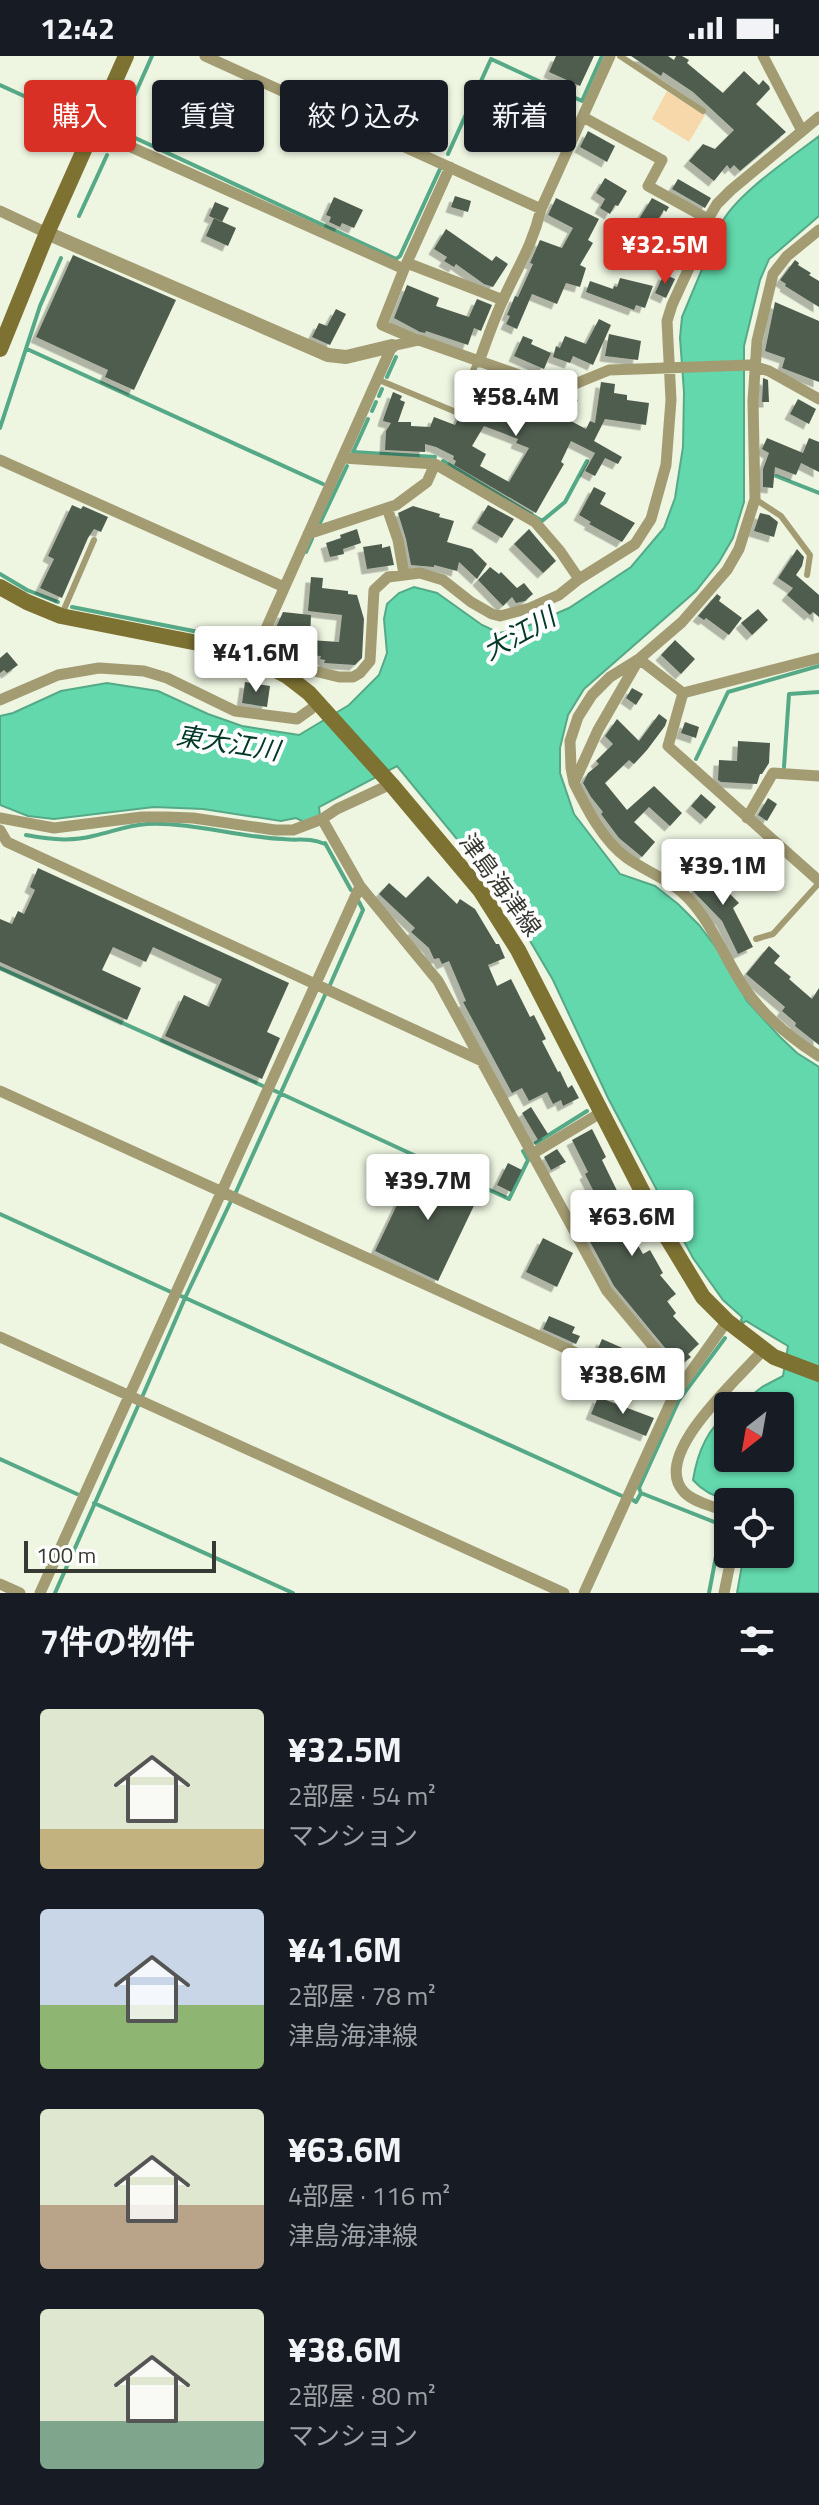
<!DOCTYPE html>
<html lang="ja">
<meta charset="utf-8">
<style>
body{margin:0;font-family:"Titillium Web","Noto Sans JP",sans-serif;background:#20242c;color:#f1f3f6;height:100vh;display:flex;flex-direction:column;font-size:30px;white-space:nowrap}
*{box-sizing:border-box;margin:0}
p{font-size:26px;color:#9ea1a6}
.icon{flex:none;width:44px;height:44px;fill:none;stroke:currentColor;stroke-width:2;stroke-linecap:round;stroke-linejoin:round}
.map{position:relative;height:1537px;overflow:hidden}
.details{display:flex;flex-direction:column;background:#171b24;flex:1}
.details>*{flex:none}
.guide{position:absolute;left:24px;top:24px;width:772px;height:72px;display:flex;gap:16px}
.needle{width:52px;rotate:211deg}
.fabs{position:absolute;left:714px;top:1336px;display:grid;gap:16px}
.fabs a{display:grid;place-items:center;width:80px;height:80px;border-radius:8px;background:#171b24;box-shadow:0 2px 6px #0004;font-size:40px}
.scale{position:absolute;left:24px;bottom:20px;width:192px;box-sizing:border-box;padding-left:8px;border:4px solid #373a32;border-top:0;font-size:22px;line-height:28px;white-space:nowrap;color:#373a32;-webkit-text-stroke:6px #fff;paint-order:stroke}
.price{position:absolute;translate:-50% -68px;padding:0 18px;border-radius:8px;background:#fff;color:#222;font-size:26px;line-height:52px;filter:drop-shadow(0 2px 4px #0008)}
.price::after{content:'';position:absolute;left:50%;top:48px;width:24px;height:18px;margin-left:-12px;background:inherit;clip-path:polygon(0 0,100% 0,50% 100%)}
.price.selected{background:#d93025;color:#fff}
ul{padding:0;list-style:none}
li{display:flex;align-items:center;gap:24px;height:200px;padding:0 40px}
li span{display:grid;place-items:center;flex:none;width:224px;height:160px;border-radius:8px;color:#555}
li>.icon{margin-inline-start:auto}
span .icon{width:96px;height:96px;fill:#fffc;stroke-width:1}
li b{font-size:34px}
h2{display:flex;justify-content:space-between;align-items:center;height:96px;padding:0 40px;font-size:34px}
.tag{padding:0 28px;border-radius:8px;background:#171b24;box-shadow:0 2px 6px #0004;font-size:28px;line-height:72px}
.tag.selected{background:#d93025;color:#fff}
.status{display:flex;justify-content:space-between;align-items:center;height:56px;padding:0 40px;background:#171b24;direction:ltr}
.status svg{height:22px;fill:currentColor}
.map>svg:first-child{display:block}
.green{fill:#f7d8ab}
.water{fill:#62d8ac;stroke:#55a987;stroke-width:2}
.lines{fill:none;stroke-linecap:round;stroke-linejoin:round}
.stream{stroke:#55a987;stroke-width:4}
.building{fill:#505d4f;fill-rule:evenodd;filter:url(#shadow)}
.service{stroke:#a39c73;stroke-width:6}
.minor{stroke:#a39c73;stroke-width:11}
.tertiary{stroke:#a39c73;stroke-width:14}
.secondary{stroke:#7e7232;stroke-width:16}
.labels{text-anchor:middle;stroke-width:8;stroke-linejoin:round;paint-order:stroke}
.street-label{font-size:24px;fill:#373a32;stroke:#fff}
.water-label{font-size:26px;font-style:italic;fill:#013827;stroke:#fff}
</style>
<div class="status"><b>12:42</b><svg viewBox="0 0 49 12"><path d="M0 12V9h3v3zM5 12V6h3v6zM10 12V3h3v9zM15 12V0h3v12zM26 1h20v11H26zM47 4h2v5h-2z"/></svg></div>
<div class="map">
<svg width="819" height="1537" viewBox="0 0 819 1537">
<defs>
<filter id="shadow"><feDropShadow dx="-5.5" dy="5.5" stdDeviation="0" flood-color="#0004"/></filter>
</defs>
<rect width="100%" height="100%" fill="#eef5e1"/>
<path class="green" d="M667,35l38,24 -16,27 -37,-23z"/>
<path class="water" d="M819,80v80l-50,43 -9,21 -16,66v156l-11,36 -14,24 -23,29 -112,98 -16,26 -8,33v25l14,41 46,60 35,12 23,18 21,21 19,25 29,51 33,36 17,16 22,14v526h-82l7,-39h36v-52c-31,0 -64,4 -87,-22 4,-25 14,-51 35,-67v45h52v-52h-42l24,-19 21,-11 5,-30 -42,-25 -3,2 -2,-3 1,-3 -19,-17 -30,-42 -85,-160 -55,-118 -50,-85 -106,-129 -78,41 1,9 -16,6 -8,-4 -15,3 -78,-12 -49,-2 -100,12 -26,-3 -28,-11v-89l13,-3 48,-22 46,-8 51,8 50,23 34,12 57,9 50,-30 30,-30 8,-22 -3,-34 3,-15 12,-11 15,-6 23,6 45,32 17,8 24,-5 46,-20 62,-41 33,-39 11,-30 8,-51 1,-55 -4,-54 2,-21 39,-93c16,-31 70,-66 98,-88z"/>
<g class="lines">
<path class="stream" d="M0,29l81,37
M118,74l278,129 4,-3 40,-87
M119,74l33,-74
M448,98l43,-95 91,42 20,-45
M79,160l28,-61
M27,293l296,135
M387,321l9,-20
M379,340l3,-7
M372,355l4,-9
M368,363l-15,33 82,5
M0,372l40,-122 21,-48
M443,405l99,60 23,-19 22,-41
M776,420l43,17
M320,467l27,-57
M306,496l6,-13
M0,518l27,16 31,12
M72,551l167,33
M696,703l32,-67 91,-26
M784,711l5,-73 30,-2
M26,779c23,4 44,7 67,1 19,-4 35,-11 54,-12 46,-2 90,13 136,15 17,2 24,-2 42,5
M325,787l26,47
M0,912l263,118
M330,929l33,-75 -4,-8
M273,1034l236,109 19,-39 -5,-9
M536,1087l51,-32
M236,1136l89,-197
M0,1158l171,78
M181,1240l441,200
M143,1339l42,-97 46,-97
M0,1403l77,35
M641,1437l-2,-5 40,-88 46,-62
M633,1444l3,2 5,-9 81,32 -13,68
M94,1447l199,90
M55,1537l83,-187"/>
</g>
<path class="building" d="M556,0h38l-14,30 -31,-14z
M631,0h37l6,4 2,-4h6l7,4 -2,3 36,30 21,-22 15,14 4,-5 6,6 1,3 -14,15 30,28 -46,39 -6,-6 -4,4 -3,-4 -13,16 -25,-20 14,-17 12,5 19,-19 -41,-38 -30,-20 -2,4z
M554,73l11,5 -5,13 -11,-5z
M588,75l27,15 -8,16 -27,-15z
M605,122l22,13 -9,15 -3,-1 -5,9 -10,-6 5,-9 -9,-6z
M678,123l33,19 -6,10 -33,-19z
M455,140l16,5 -3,11 -17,-5z
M334,141l29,13 -9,18 -12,-5 -2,4 -11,-5 2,-5 -5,-2z
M556,142l43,21 -11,21 5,3 -13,22 6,3 -6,19 -14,-4 -9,21 -25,-10 -15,35 -11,-5 4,-8 -3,-1 8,-19 3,1 15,-33 -3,-1 10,-23 22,8 11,-20 -25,-13z
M652,142l17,9 -3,5 -2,-2 -11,18 -14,-9z
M215,146l14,6 -7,14 -13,-6z
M214,162l22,10 -8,18 -22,-10z
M648,170l39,23 -11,18 -38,-23z
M446,173l46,32 4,-5 12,8 -15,23 -9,-3 -28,-20 -2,3 -10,-6 3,-4 -13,-8z
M73,199l103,45 -42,90 -29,-13 3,-7 -72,-33z
M795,204l4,3 -1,2 13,8 -2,2 10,6v26l-34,-21 1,-2 -6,-4z
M664,218l11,5 -9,19 -11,-5z
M620,222l33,8 -8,22 -9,-3 -2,5 -48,-18 4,-11 23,8 1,-3 3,1z
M407,229l32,13 -3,8 33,11 8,-18 15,6 -11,26 -7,-3 -6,17 -42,-14 -1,2 -5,-1 -26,-14z
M775,246l44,19v61l-37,-14 3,-10 -20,-7z
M336,253l10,5 -16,31 -18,-8 7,-14 8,3z
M599,263l12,6 -18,40 -20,-9 -3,7 -17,-6 3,-11 4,2 5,-12 21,8z
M609,278l32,7 -3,19 -33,-4z
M523,280l10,4 -2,4 20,9 -7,16 -30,-13z
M490,318l18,6 -4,10 -18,-7z
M763,322l5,2 1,22h-7z
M510,326l31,14 1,-3 13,5 14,-2 9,4 -9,20 17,9 4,-8 5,2 6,-41 14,2 -1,9 13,2v5l22,3 -3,22 -41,-6 -11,22 28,16 -4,7 -13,-6 -10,18 -10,-5 10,-18 -24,-12 -10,21 3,2 -28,49 -82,-48 2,-4 -3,-2 1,-3 -18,-9 -11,-3v8l-40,-2 1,-19 5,-8 -8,-2 1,-4 9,-25 9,4 -2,4 5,2 -7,20h13v4l19,1 4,-10 21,8 14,-27 28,14zM484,370l34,13 -2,4 13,5 -20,34 -29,-16 6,-12 -14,-8z
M798,343l18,10 -7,15 -19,-10z
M767,382l36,15 6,-15 10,4v30l-18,-9 -5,12 -21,-8 -2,21 -10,-1v-18l6,-16 -7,-4z
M594,431l12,6 -6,11 35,19 -13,19 -33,-18 2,-2 -12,-7z
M72,449l9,4 2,-3 25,11 -7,15 -7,-3 -6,9 -26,60 -22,-10 14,-29 -6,-3z
M488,449l26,14 -12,19 -25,-15z
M413,450l27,8 -1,3 15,4 -7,21 25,7 15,15 -10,15 -18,-17 -2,9 -23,-6v2l-23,-2 -5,-26 -8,-26z
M760,457l9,2 9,7 -4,15 -20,-6z
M357,473l4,14 -18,6 1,5 -14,3 -4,-14 15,-5 -1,-3z
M529,473l27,32 -13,12 -29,-29z
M382,488v4l8,-2 4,19 -27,4 -4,-22z
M797,493l7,8 -2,9 -6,9 23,20v22l-6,-5 -3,3 -23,-20 6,-7 -15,-10z
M490,511l9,7 2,-2 16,16 7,-5 9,11 -8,7 -9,2 -4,-6 -9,9 -25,-26z
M311,521l12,1 -1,10 26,3v3l9,1 7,24 -2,39 -7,7 -31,-2 1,-3 -5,-1 1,-3 -36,-2v-15l-12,-5 10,-22 28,3 -1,25 29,2 3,-27 -34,-4z
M717,538l4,3 -2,4 23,17 -13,17 -23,-17 -2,2 -6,-4z
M758,553l10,11 -16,15 -11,-12z
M675,584l20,19 -14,15 -20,-19z
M7,596l11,13 -11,8 -3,-3 -4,3v-15z
M245,626l25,4 -3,21 -25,-4z
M632,632l11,6 -7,11 -10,-7z
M659,658l8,6 -2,6 -18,24 -13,14 -5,-4 -24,23 22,27 27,-24 28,27 -12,13 -21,-19 -15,15 21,20 -13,15 -23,-19 -18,-24 2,-2 -12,-15 -8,-14 5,-10 11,-9 -3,-3 17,-17 -8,-8 12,-17 22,22z
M685,666l14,5 -3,11 -15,-5z
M738,685l32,2 -1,20 -7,11h-2l-3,10 -36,-2 -3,-2 1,-20 18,1z
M701,738l15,13 -10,12 -15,-13z
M768,742l9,6 -10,17 -9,-6z
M718,806l8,8 -10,10 23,23 -6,5 20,39 -15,7 -16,-33 -29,-30z
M38,812l251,115 -22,49 13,6 -18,41 -97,-43 19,-41 25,12 13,-28 -69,-32 -7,15 -33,-15 -11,23 39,18 -14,32 -127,-58v-43l12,5 6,-13 6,3 11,-24 -5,-3z
M428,820l29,28 3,-5 15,10 21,35h3l6,14 -17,7 9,21 14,-7 19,38 4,-2 12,24 -4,2 16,31 2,-1 8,17 4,-3 7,13 -16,8 -2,-6 -8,4 -6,-12 -18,9 -7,-13 -10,5 -49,-91 3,-1 -17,-40 -7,3 -3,-6 -5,1 -5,-11 -18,-16 4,-4 -36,-34 10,-11 17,15z
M769,890l11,10 -6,7 17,14 -2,2 23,20 7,-11v57l-24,-19 1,-3 -14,-12 3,-4 -39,-33z
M531,1051l17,27 -10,6 -16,-27z
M592,1073l14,28 -4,3 23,47 5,-3 13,23 -12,7 12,20 7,-4 13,23 -3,2 16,19 -9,7 9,12 -3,3 26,28 -11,10 3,3 -11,9 -66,-80 -26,-48 -1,-4 28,-15 -9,-17 -6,2 -15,-30 3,-2 -16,-32z
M557,1093l9,13 -15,8 -7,-13z
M417,1107l63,30 -42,88 -63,-30z
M508,1107l14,7 -11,22 -14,-7z
M543,1182l30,15 -16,34 -31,-15z
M549,1260l26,11 -3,6 8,3 -4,8 -33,-15z
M602,1283l34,15 3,-5 9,4 20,25 -3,6 -69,-31z
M598,1341l56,21 -8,18 -55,-22z"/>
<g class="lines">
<path class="service" d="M620,0l83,55
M379,324l77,32 21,-51
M755,443l26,17 29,39 -3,20
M62,558l32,-74
M756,883l17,-5 46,-51"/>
<path class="minor" d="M205,0l336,153
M763,0l39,75
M583,61l79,43 -14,26 60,33
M93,74l311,139 -22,56 35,15
M0,155l47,22
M407,207l96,37
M404,213l46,-102
M479,306c7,-20 14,-40 23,-60 15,-34 30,-55 39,-93l69,-153
M343,402l92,6 100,58 25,29 19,28
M0,404l284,127
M387,452l11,32 6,34
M308,478l88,-29 31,-23 8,-18
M253,602l139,-312 27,-6 137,48h9l44,-18 141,-5 19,6 50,28
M287,620l15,-8 37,9h14l7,-4 10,-12 4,-71 14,-13 32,-4 23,7 28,22 21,12 8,2 30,-8 29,-13 20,-16 56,-35 16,-25 15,-54 5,-65 -4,-79 5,-16 23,-50 13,-36 9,-15 14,-14 88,-73
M683,637l-44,-34 -41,71 -24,53c13,26 29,58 53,75 20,14 44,22 61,40 24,25 36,59 55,88 19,28 47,52 76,70
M683,637l-15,53 151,135
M683,637l136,-35
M0,644l58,-25 41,-7 45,3 23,7 68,33 62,8 14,-10
M574,727l-3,-15 -1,-27 8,-24 14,-22 18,-18 29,-18 43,-37 45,-52 12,-21 16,-50 -2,-98 4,-60 16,-67 14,-18 32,-26
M0,762l54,10 88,-11h24l27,1 82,12h18l29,-11 38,67 78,95 169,310 75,90
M747,762l26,-45 46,3
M322,763l15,-10 54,-25
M0,774l7,12 475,219
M0,1035l673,306
M532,1098l70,-42
M0,1281l564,256
M728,1457c-13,-7 -34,-10 -44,-21 -35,-37 57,-115 79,-142
M0,1528l20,9
M40,1537l320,-707
M584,1537l89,-196 54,-76
M724,1537l8,-39"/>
<path class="tertiary" d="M47,177l281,122 18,2 46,-11"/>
<path class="secondary" d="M0,293l47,-116 79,-177
M0,531l27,15 34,14 147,29 45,13 34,18 22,17 82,91 89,106 38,60 142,276 43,71 24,24 47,36 45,17"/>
</g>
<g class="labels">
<g class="street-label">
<text transform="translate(500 829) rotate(54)" y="8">津島海津線</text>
</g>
<g class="water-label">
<text transform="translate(519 578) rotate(-29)" y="9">大江川</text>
<text transform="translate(228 687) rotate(9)" y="9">東大江川</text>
</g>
</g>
</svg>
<div class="fabs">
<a><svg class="needle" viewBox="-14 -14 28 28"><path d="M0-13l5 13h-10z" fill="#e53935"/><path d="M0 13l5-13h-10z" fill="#9ea1a6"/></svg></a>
<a><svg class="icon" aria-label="locate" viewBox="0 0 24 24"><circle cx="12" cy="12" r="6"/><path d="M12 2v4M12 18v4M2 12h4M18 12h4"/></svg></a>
</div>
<div class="scale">100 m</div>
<b class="price selected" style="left:665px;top:230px">¥32.5M</b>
<b class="price" style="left:516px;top:382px">¥58.4M</b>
<b class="price" style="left:256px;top:638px">¥41.6M</b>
<b class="price" style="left:723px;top:851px">¥39.1M</b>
<b class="price" style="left:428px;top:1166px">¥39.7M</b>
<b class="price" style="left:632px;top:1202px">¥63.6M</b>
<b class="price" style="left:623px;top:1360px">¥38.6M</b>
<div class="guide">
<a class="tag selected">購入</a>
<a class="tag">賃貸</a>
<a class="tag">絞り込み</a>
<a class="tag">新着</a>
</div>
</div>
<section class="details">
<h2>7件の物件<svg class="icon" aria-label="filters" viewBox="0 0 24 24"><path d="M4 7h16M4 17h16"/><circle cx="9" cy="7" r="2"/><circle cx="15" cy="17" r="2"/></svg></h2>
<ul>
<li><span style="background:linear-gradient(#dfe7d0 75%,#c2b280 0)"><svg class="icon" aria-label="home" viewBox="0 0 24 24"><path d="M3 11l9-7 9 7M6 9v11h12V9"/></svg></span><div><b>¥32.5M</b><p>2部屋 · 54 m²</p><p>マンション</p></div></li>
<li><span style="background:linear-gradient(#c9d6e8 60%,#8fb573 0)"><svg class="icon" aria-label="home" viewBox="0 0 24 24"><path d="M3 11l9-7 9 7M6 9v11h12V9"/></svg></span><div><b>¥41.6M</b><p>2部屋 · 78 m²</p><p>津島海津線</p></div></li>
<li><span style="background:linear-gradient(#dfe7d0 60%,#b9a48a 0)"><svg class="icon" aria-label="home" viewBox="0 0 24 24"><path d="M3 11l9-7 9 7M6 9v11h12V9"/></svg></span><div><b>¥63.6M</b><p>4部屋 · 116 m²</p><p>津島海津線</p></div></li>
<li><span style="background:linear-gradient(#dfe7d0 70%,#7fa58c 0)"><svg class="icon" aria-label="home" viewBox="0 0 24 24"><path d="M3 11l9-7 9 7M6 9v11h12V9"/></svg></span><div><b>¥38.6M</b><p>2部屋 · 80 m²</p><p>マンション</p></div></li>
</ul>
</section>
